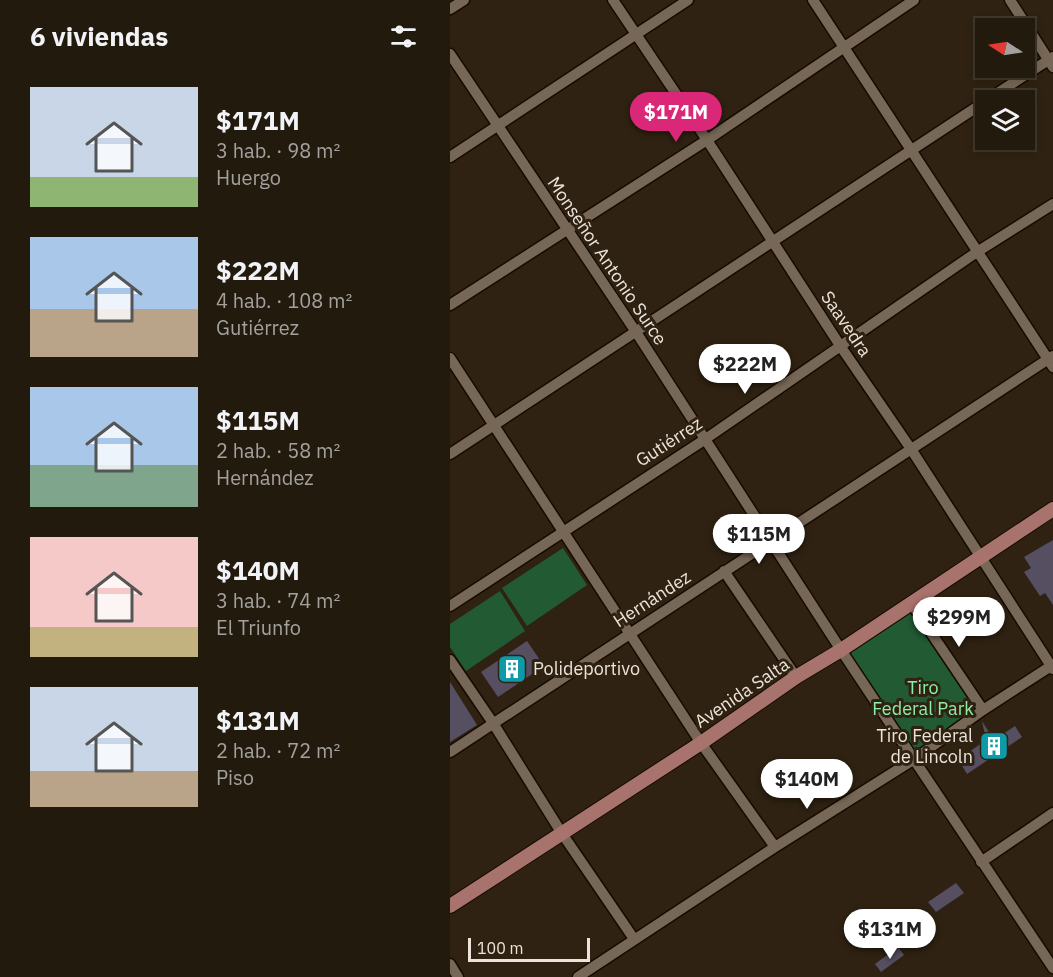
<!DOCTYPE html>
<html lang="es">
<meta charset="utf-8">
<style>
body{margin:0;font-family:"IBM Plex Sans",sans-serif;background:#2f271c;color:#f1f3f6;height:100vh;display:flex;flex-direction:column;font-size:22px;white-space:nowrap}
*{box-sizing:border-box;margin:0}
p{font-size:20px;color:#a3a19e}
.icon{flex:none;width:33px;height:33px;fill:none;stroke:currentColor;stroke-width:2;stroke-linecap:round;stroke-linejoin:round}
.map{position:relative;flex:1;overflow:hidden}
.sheet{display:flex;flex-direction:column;background:#231a0e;width:450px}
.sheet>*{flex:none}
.needle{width:39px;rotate:282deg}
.controls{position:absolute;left:525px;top:18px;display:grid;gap:12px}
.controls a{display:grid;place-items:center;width:60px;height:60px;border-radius:0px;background:#231a0e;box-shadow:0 3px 9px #0003,0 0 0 2px #40382e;font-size:30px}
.scale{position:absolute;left:18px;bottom:15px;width:122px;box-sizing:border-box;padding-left:6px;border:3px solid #ece4da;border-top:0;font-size:16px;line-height:21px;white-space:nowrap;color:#ece4da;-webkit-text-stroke:4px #2f2212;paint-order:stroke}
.price{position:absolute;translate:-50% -51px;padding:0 14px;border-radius:21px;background:#fff;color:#222;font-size:20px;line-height:39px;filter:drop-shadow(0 2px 3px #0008)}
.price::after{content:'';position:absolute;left:50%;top:36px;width:18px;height:14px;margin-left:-9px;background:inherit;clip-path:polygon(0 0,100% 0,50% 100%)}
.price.active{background:#db2777;color:#fff}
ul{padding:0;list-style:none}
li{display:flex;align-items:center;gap:18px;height:150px;padding:0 30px}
li span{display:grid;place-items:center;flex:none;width:168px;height:120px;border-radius:0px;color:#555}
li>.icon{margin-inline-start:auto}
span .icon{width:72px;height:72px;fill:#fffc;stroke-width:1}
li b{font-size:26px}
h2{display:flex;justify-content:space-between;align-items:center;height:72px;padding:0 30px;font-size:26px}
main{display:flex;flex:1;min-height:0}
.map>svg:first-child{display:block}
.green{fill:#215a33}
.building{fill:#564f62}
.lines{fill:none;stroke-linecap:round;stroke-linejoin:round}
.minor-casing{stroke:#160b01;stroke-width:13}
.major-casing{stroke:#160b01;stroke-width:16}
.minor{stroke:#776756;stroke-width:10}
.major{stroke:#a9736d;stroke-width:14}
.labels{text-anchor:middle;stroke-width:6;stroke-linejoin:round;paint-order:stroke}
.street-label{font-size:18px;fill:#ece4da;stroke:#2f2212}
.poi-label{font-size:18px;fill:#ece4da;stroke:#2f2212;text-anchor:start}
.park-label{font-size:18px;fill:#89efa4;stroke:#2f2212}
</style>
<main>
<section class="sheet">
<h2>6 viviendas<svg class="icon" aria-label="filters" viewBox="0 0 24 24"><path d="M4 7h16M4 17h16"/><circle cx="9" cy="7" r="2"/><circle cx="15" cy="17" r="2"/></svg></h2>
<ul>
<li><span style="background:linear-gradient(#c9d6e8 75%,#8fb573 0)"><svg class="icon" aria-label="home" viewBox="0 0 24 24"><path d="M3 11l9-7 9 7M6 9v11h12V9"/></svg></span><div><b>$171M</b><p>3 hab. · 98 m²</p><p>Huergo</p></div></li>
<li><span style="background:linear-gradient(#a9c7e8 60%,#b9a48a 0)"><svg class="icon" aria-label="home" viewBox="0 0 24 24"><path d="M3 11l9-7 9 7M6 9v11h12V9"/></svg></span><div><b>$222M</b><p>4 hab. · 108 m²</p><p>Gutiérrez</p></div></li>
<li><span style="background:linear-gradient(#a9c7e8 65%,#7fa58c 0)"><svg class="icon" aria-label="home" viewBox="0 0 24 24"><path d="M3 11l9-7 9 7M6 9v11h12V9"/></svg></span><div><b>$115M</b><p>2 hab. · 58 m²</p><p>Hernández</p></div></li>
<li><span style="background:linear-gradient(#f6c9c9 75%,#c2b280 0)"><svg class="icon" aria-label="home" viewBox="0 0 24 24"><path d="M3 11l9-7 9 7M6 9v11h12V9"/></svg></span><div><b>$140M</b><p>3 hab. · 74 m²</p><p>El Triunfo</p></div></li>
<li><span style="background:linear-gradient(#c9d6e8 70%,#b9a48a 0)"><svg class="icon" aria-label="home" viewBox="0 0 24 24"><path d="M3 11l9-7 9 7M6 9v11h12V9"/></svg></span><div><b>$131M</b><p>2 hab. · 72 m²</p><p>Piso</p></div></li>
</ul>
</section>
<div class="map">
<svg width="603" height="977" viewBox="0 0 603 977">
<rect width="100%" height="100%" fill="#2f2212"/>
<path class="green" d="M113,548l24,37 -60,41 -25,-38z
M50,591l25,40 -59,40 -16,-24v-23z
M461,603l72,107 -70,50 -72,-110z"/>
<path class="building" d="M603,540v65l-8,-12 -5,3 -16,-24 7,-4 -7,-11z
M77,641l17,25 -46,31 -17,-25z
M0,682l27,43 -27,17z
M532,721l12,19 21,-14 7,11 -55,37 -6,-10 11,-7 -3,-5 17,-12z
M506,883l8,10 -28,19 -8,-10z
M448,947l6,8 -23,17 -6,-8z"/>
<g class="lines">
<g class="minor-casing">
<path id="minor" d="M163,0l94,140 134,207 70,102 142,220
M363,0l240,367
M560,0l43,67
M0,9l14,-9
M0,54l186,278 205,318 212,318
M537,100l66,-43
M0,157l238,-157
M0,305l257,-165 207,-140
M0,358l251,385 74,104
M0,454l536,-353
M274,571l72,106
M461,603l72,107
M0,606l254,-166 273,-188 76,-48
M0,660l43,63 68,109 73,107
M0,752l603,-396
M531,862l72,-49
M0,964l8,13
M128,977l197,-130 138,-87 70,-50 68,-44"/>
</g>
<g class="major-casing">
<path id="major" d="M0,906l251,-163 95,-66 45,-27 212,-141"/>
</g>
<use href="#minor" class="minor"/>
<use href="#major" class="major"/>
</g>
<defs>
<g id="building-square" transform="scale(1.5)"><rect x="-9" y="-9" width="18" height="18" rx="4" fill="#0f9aa8" stroke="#2f2212"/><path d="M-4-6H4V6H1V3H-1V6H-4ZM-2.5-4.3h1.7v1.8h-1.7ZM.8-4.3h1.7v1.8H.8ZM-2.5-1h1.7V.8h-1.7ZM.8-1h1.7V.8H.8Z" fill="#fff"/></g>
</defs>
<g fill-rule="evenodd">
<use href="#building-square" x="62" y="669"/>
<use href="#building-square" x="544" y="746"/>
</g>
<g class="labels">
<g class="street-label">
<text transform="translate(157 261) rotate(56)" y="6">Monseñor Antonio Surce</text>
<text transform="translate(396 324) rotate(56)" y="6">Saavedra</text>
<text transform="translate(219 442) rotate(-33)" y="6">Gutiérrez</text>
<text transform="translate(202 599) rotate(-33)" y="6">Hernández</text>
<text transform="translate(292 693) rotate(-34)" y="6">Avenida Salta</text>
</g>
<g class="poi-label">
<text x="83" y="675">Polideportivo</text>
<text x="523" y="742" text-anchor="end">Tiro Federal<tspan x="523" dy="21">de Lincoln</tspan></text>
</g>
<g class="park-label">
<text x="473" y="694">Tiro<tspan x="473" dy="21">Federal Park</tspan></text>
</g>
</g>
</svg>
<div class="controls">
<a><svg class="needle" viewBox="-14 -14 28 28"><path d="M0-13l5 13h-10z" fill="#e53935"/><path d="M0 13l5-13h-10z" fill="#a3a19e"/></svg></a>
<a><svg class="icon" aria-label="layers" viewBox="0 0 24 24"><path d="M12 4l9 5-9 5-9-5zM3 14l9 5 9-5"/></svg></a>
</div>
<div class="scale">100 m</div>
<b class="price active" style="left:226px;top:143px">$171M</b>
<b class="price" style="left:295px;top:395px">$222M</b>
<b class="price" style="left:309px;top:565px">$115M</b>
<b class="price" style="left:509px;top:648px">$299M</b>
<b class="price" style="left:357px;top:810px">$140M</b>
<b class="price" style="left:440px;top:960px">$131M</b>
</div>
</main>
